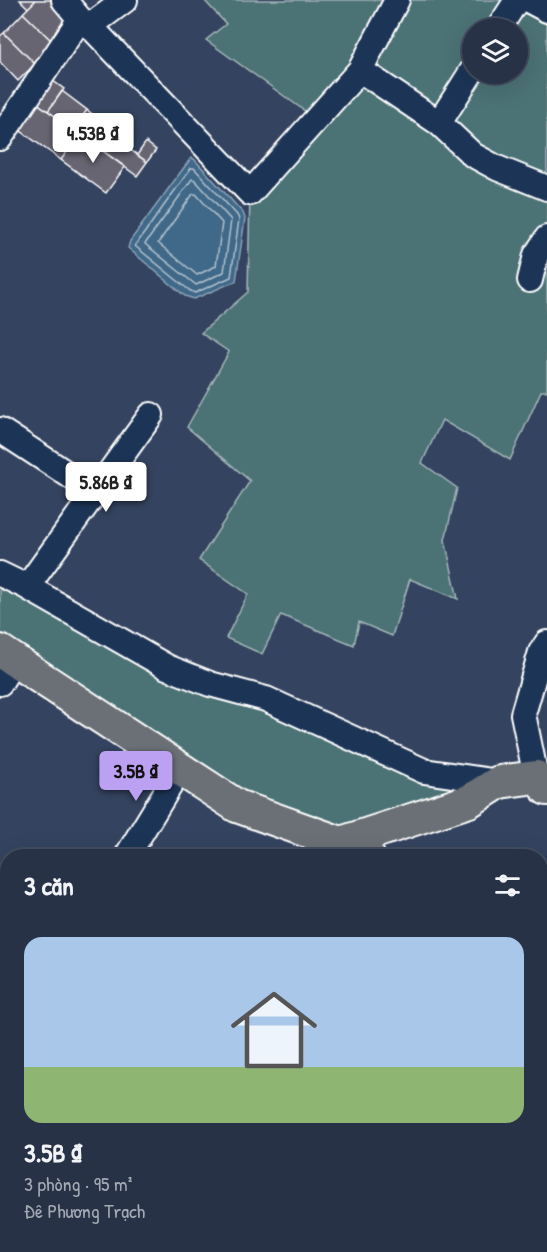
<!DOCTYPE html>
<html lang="vi">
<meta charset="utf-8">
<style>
body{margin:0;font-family:"Patrick Hand",sans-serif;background:#2f3a4e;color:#f1f3f6;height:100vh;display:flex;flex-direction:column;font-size:22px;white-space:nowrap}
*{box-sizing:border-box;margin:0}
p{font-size:20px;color:#a4aab4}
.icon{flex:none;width:33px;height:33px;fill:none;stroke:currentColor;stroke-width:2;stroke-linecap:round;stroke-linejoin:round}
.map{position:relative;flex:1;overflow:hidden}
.details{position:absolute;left:0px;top:849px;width:548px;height:404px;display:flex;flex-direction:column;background:#273247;border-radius:24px 24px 0 0;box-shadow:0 6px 24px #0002,0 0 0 2px #434d60}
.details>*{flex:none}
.tools{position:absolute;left:462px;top:18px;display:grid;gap:12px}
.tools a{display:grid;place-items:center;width:66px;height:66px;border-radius:50%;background:#273247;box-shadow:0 6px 24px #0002,0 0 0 2px #434d60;font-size:30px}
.price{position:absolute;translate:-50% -51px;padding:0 14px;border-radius:6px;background:#fff;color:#222;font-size:20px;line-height:39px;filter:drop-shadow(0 2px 3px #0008)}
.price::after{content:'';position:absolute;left:50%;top:36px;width:18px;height:14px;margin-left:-9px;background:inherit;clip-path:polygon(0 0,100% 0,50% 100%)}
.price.selected{background:#bca0f2;color:#111}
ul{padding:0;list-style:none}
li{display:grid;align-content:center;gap:12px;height:318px;padding:0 24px}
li+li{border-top:2px solid #434d60}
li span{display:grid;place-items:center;height:186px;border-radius:18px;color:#555}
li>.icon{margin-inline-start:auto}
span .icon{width:108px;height:108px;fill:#fffc;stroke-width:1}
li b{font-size:26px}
h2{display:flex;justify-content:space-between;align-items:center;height:72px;padding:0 24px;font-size:26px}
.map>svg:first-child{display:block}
.green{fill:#4c7275;stroke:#a6b8ba;stroke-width:1.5;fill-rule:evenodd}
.water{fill:#406888;stroke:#8ca4b8;stroke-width:1.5}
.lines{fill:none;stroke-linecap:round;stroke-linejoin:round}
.shore{stroke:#b3c3cf;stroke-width:1.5}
.building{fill:#686573;stroke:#fff;stroke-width:1.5}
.minor-casing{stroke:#fff;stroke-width:28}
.major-casing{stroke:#fff;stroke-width:36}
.minor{stroke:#1d3557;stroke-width:24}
.major{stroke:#6a7074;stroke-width:32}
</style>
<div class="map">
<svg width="547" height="1252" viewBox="0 0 547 1252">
<rect width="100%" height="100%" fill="#34435f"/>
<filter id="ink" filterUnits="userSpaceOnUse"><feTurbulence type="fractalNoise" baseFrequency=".0167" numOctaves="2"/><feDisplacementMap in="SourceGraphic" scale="12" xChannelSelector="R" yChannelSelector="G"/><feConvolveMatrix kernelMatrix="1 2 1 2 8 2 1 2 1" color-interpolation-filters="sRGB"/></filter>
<g filter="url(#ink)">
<path class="green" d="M204,0h343v391h-6l-31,69 -68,-40 -20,43 35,25 -12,52 13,59 -48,-20 -18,57 -33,-14 -5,23 -73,-30 -19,39 -36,-16 22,-44 -49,-34 51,-79 -63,-54 42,-75 -28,-19 47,-41 2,-99 66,-74 -110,-79 20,-16zM472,28h46v46h-46z
M0,574l167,93 169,64 163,51 -158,61 -104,-37 -237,-155z
M540,1193l7,5v54h-65l3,-7h55z"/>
<path class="water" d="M191,158l3,1 49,54 2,5 -9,63 -42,18 -9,-3 -57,-48 2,-7z"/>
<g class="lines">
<path class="shore" d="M191,168h3l43,47 2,4 -8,58 -36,16 -6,-3 -54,-44z
M192,179l3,1 36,40 -7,52 -28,13 -51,-41z
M193,194h3l26,29 -6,43 -19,9 -39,-32z"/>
</g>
<path class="building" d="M20,0h16l-8,8z
M36,0h21l13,13 -6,7 7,7 -16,17 -32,-31z
M23,13l32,31 -20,20 -31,-31z
M4,33l31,31 -17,17 -18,-19v-26z
M49,78l15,11 -16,22 -15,-11z
M62,91l25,19 -14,19 -25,-18z
M33,100l47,34 -19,26 -47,-34z
M87,110l12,9 -14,19 -12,-9z
M95,124l52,38 -10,14 -52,-38z
M80,134l45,33 -19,26 -45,-33z
M146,142l10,8 -9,12 -10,-7z"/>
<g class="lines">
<g class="minor-casing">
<path id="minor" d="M64,0l16,19
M528,0l19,10
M90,26l35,-26
M499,28l18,-28
M360,70l37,-70
M439,123l34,32 24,13 50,20
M0,138l80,-119 10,7 160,167 110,-123 79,53 33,-52
M530,280l6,-25 11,-17
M0,430l95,62
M0,574l27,13 140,80 43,17 56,15 158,72 75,11
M27,587l124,-172
M0,683l14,-23
M536,777l-13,-63 18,-62 6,-9
M127,856l53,-87
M321,856l20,-13
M540,976l7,2
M0,1103l8,5
M540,1121l7,-16
M268,1245l16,7
M0,1248l8,-13
M136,1252l2,-7
M483,1252l3,-7"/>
</g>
<g class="major-casing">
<path id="major" d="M0,651l237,155 104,37 27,13
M341,843l128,-42 30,-19 37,-5 11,12
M540,946l7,4"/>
</g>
<use href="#minor" class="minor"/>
<use href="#major" class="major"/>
</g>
</g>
</svg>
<div class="tools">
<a><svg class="icon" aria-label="layers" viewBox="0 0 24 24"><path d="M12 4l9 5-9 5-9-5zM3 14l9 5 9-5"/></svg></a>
</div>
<b class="price" style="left:93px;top:164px">4.53B ₫</b>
<b class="price" style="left:106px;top:513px">5.86B ₫</b>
<b class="price selected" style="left:136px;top:802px">3.5B ₫</b>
<section class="details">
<h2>3 căn<svg class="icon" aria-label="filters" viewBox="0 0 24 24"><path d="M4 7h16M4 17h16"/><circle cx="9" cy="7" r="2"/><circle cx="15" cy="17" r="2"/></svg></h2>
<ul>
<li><span style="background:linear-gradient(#a9c7e8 70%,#8fb573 0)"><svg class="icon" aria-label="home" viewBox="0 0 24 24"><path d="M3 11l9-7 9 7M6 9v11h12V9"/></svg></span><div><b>3.5B ₫</b><p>3 phòng · 95 m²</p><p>Đê Phương Trạch</p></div></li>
</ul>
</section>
</div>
